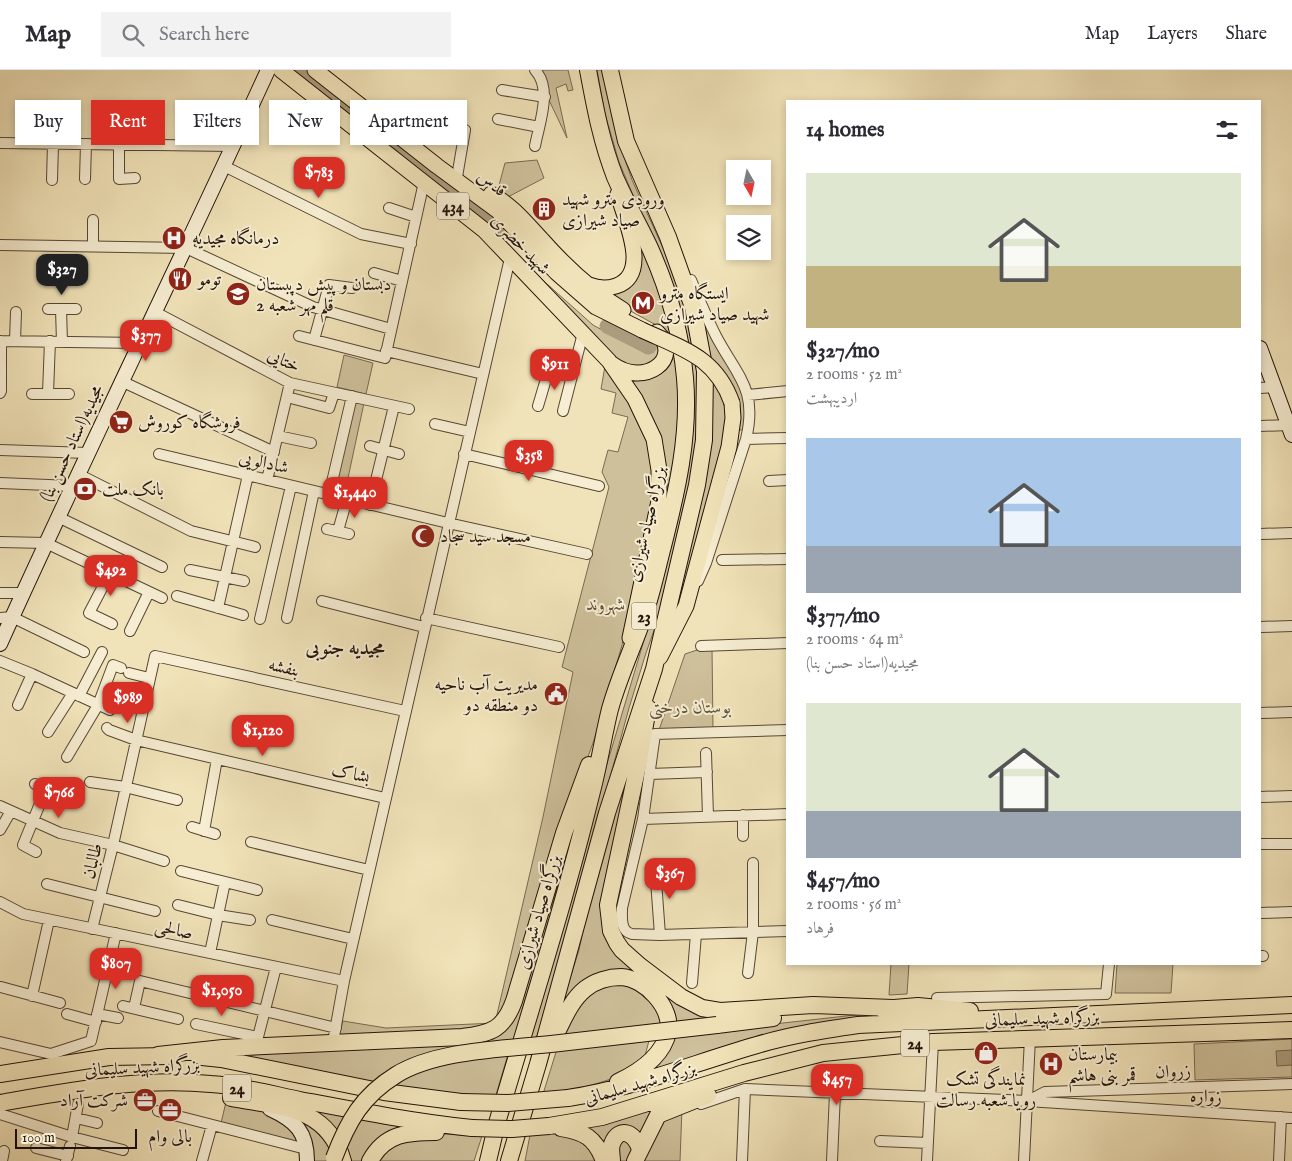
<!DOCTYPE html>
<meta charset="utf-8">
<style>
body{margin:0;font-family:"IM FELL English",Amiri,serif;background:#f2f2f3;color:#2b2b33;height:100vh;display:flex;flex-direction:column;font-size:19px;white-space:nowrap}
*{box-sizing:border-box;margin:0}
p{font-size:16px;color:#7c7c81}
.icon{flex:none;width:28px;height:28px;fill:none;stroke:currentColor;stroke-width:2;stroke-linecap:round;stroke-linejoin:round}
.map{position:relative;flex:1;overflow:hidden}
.side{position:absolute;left:786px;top:30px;width:475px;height:865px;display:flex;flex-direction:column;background:#fff;border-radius:0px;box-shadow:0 2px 8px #0003}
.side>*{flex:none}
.banner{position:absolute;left:15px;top:30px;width:475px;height:45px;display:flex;gap:10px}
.needle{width:32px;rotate:171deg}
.controls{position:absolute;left:726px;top:90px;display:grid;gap:10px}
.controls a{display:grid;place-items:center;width:45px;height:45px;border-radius:0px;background:#fff;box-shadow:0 2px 8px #0003;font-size:25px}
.scale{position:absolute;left:15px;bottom:12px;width:122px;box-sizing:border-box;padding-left:5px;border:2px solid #221308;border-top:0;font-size:14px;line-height:18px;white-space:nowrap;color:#221308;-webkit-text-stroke:4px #f6edd2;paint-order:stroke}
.price{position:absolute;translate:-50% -42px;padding:0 11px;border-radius:10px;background:#d93025;color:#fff;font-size:16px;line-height:32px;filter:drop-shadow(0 1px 2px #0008)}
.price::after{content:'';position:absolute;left:50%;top:30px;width:15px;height:11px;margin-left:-8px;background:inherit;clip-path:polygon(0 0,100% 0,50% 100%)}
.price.selected{background:#222;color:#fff}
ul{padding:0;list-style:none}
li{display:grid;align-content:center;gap:10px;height:265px;padding:0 20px}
li span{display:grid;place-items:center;height:155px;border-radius:0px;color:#555}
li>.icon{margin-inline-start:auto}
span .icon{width:90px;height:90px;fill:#fffc;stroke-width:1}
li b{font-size:21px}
h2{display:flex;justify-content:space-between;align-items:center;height:60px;padding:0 20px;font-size:21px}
.pill{padding:0 18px;border-radius:0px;background:#fff;box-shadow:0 2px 8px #0003;font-size:18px;line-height:45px}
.pill.selected{background:#d93025;color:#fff}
header{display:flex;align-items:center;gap:30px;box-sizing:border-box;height:70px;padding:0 25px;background:#fff;border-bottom:1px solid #e1e1e2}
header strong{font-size:24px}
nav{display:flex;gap:28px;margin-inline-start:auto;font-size:18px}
.search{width:350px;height:45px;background:#f2f2f3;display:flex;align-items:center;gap:12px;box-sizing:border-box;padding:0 18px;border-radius:0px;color:#7c7c81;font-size:19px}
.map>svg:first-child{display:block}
.green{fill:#cec09b;stroke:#786a52}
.water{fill:#ab9c7d;stroke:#74654e}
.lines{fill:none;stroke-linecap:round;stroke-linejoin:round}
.river{stroke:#ab9c7d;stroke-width:15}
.minor-casing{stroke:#564734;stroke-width:12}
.secondary-casing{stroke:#221308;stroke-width:16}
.primary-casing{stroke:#221308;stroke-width:17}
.trunk-casing{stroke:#221308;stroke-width:18}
.minor{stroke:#f6edd2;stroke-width:10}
.secondary{stroke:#f6edd2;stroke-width:14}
.primary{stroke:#f1e3b9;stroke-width:15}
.trunk{stroke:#f1e3b9;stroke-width:16}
.primary-bridge-casing{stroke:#221308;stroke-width:17;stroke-linecap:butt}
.trunk-bridge-casing{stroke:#221308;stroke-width:18;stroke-linecap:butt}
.primary-bridge{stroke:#f1e3b9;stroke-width:15}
.trunk-bridge{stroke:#f1e3b9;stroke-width:16}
.labels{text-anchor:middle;stroke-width:4;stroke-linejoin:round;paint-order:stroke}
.shield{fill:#f6edd2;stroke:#625445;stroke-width:1}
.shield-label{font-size:16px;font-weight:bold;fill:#221308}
.street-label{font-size:18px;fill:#221308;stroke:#f6edd2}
.poi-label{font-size:18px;fill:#221308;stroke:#f6edd2;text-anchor:start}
.park-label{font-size:18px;font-style:italic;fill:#5e503b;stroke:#f6edd2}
.neighbourhood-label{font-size:19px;font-weight:bold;fill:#221308;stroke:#f6edd2}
</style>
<header>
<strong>Map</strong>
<div class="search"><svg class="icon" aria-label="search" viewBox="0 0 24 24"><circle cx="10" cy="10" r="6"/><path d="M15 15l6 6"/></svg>Search here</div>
<nav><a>Map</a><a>Layers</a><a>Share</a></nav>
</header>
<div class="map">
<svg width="1292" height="1091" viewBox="0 0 1292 1091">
<rect width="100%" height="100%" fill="#f1e3b9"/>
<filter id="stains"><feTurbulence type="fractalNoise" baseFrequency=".004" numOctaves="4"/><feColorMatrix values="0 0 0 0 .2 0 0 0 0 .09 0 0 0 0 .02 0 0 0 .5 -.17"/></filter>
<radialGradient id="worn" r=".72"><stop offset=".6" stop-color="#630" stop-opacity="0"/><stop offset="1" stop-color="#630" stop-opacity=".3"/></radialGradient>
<path class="green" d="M541,0h27l5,20 -5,1 -2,-7 -10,4 11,50 -18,-38z
M597,0h6l15,69 14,41 40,88 9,24 15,60 -8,-4 -44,-127 -25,-59 -14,-48z
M537,90l7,18 -38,20 -8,-9 7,-26z
M633,159l27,57 14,55 -18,-16 -31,-17 -17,-15 16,-5z
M528,197l65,58 54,29 6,-12 11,5 -12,20h-31z
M700,234l43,83 3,31 -2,12h-6l-28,-70z
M669,280l7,2 3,25 -1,65 -15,80 1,-48 -39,-98 7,2z
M344,285l29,8 -7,31 -29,-7z
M690,288l7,4v72l-4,31 -28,134 -19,54 -17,55 -81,296 -12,35 -7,1 78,-276 46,-154z
M605,296l13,15 33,62 3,58 -21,107 -39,132 -34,96 -50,169 -16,22 -156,12 5,-18 43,7 109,-5 48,-206 30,-145 -11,-5 47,-180 -7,-15 6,-22 10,2 10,-35 -16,-4 4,-20 -15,-4z
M712,307l13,21 3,23 -37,145 -22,55z
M354,331l10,2 -19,89 -12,-5z
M712,578l1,82 -55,3 27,-79 15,-5z
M642,642l-36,182 9,52 111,71 -52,6 -11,-24 -62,-23 -49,60 27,-86 9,-43z
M591,701l-76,270 -141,41 -149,-30 270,-20z
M891,894h18l-2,30 -18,1z
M1117,894h56l-2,29h-56z
M612,910l31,9 24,35 -105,12 25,-43z
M899,942l-21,7 -231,54 28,-38 180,-20z
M650,967l-7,26c-32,20 -63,26 -100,31l14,-45z
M1292,969v38l-97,3 -1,-36z
M508,984l-12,41h-29l-82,-7 46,-23z
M215,1019l132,24 -12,21z
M226,1032l34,7 20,8 22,27 -81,-21z
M655,1038l7,1 -20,27 -5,-6 -30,18 -29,-22z
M682,1038l-2,53h-40l14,-33z
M291,1042l11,4 29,30 -5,15h-15z
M360,1045l63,13 -56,33h-21v-21z
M562,1061l17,4 22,26h-76l5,-26z
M444,1064l38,2 -8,25h-101l4,-7 40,-19z
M633,1068l-2,23h-16l1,-17z"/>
<path class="water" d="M1292,980v15l-15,1 -1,-15z"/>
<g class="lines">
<path class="river" d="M299,0l198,159
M607,256l42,21"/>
<g class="minor-casing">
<path id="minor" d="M535,0c18,19 4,54 0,76
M502,20l43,7
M498,49l41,8
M445,52l20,8 -8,47
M0,73l234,3
M119,75v34l16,-1
M224,96l137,68 50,10
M85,109l1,-35
M52,110l1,-36
M389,138l27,9
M0,175l186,3 127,59 78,22
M93,176v-26
M374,203l28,8
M691,210c8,19 16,38 25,56 21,40 42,53 30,103l-40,124 -8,18
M48,239h28
M61,239l1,33
M155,242l135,71 119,26
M299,266l86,22 39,-176
M314,270l15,-55 23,3
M0,271l140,2
M15,271l1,-29
M386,281l97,23
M121,311l153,71
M1260,318l15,-1
M0,323l1,-2v-50
M48,323l2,-52
M32,324h37
M748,325l40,-4
M287,327l42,11 5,-15
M538,336l11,-37
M563,341l20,-78
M435,354l35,8
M1260,356l29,-1
M278,366l33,7
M746,369l42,-1
M370,376l29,8
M0,380l88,3
M159,384l289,69 139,31
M464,384l135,32
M78,404l113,57 64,16
M267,410l23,-97
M769,411l19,-1
M0,413l72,3
M329,425l23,-99
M370,435l24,-99
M58,447l104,50
M327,459l22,5
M338,461l9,-32
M1260,464l32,-1
M0,472l46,1 116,55
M722,490l66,-1
M190,500l54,11
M110,503l-21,40 23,11
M0,523h23
M177,526l66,19
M322,531l102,26
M218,538l30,-133
M0,548l12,-1 72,35
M287,548l27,-127
M426,548l133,29
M260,549l31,-133
M1260,557l32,-1
M130,561l19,-39
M701,576l87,-3
M0,591l32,13 78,36
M129,603l20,5
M79,626l23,-44
M18,635l14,-31
M1260,643l32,-1
M107,658l2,2 27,10 249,58
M788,660l-133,4 -12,85 -21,89c0,10 -2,23 10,26l28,1 128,-4
M48,662l25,-39
M706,683l2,63
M67,687l31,-52 15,-40 8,3
M650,704l57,-2
M90,712l35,5 52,13
M35,714l25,10
M1260,727l32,-1
M0,736l60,27 53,12 51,16
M743,745v21
M643,749l145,-5
M192,757l23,7
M0,760l11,-19
M204,761l13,-72
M251,772l118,28
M1260,774h32
M36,782l-13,-7 23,-56
M655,797l5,68
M181,801l76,19
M47,814l108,27
M0,832l23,12 321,67
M178,835l40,10 32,5
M1260,843l32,-1
M272,850l81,19
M92,859l21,-84 42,-189 250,55
M210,883l15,-71
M1260,886h3
M748,903l5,-41v-69
M692,913l4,-49
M1,917l59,16
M32,926l17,-76
M937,928l169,-4 3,-30
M123,936l55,13
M134,938l6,-27 196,47
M67,944l29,8
M97,944l21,4
M196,954l62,13 18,-70
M0,972l51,12 40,-13 25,-108
M333,972l11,-61 166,-723
M1028,1031l17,-9 247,-8
M701,1034l44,-15 282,12 265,17
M158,1041l148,38
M0,1044l72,23 51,13
M76,1048l21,5
M72,1067l6,-33
M880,1071l48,2
M36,1078l32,8
M2,1091l2,-10
M66,1091l4,-15
M202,1091l10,-36
M742,1091l3,-72
M832,1091l3,-68
M927,1091l6,-119
M1024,1091l6,-123
M1279,1091l2,-44"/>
</g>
<g class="secondary-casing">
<path id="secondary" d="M1260,278l32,87
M0,574c87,-193 180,-382 268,-574
M270,1039c26,12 37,23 37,52"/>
</g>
<g class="primary-casing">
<path id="primary" d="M281,0l203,160 125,131 26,38 19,40 5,31v31l-29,137
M315,0l122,96 61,45 58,61 40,35 46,23
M491,124c21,11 35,29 51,46 24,27 51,52 81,70
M589,215c10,4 18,4 27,1 36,-12 8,-68 2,-92
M612,294c32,24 72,-5 45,-32
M660,587l26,-51 43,-159 4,-29 -1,-15"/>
</g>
<g class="trunk-casing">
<path id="trunk" d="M648,638l-10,57 -30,140 3,26 6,12 5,7 18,16 41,31 21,11 18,3 93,-6 80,3
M882,939l36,-3 52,5
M717,955l56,-7
M551,973c11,-18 17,-40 34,-54 10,-8 24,-12 36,-12 24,1 52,31 47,55 -5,24 -29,40 -50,50
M158,985l65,-7 239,-11c29,-3 42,-8 52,-36l50,-168 25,-68
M202,987l19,2 163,33 77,10
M0,1004l109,-17 59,-1
M231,1028c48,9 97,8 112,63
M568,1028c66,-10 126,-35 189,-53 33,-10 67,-15 101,-20l434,-20
M0,1033c69,-12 140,-26 211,-19 30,2 60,10 89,16 58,11 114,22 172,28
M549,1056l53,-9 142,-44 79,-20 110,-11 359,-12
M561,1058c23,4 34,9 43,33
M370,1091c15,-28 38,-29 66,-29
M488,1091l9,-38c32,-109 67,-218 94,-328 8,-29 12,-58 19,-86 9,-32 23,-62 34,-93 8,-23 13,-47 19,-70 14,-55 27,-111 22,-168 -4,-46 -17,-90 -36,-132 -11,-23 -24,-46 -34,-69 -14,-36 -20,-70 -27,-107
M509,1091l29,-97 69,-251 47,-144 43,-184 7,-45 1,-69 -12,-64 -25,-70 -42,-96 -16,-71
M612,1091c0,-5 -2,-12 0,-17 7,-19 24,-11 28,6
M635,1091l23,-46 50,-20"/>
</g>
<use href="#minor" class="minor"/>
<use href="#secondary" class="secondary"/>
<use href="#primary" class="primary"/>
<use href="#trunk" class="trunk"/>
<g class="primary-bridge-casing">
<path id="primary-bridge" d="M642,260c41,19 74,27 90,73"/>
</g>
<g class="trunk-bridge-casing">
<path id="trunk-bridge" d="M461,1032l47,1 60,-5
M472,1058l40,1 37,-3
M334,1088c14,-37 28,-62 62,-83 40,-25 109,-26 155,-31 56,-6 111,-13 166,-19"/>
</g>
<use href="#primary-bridge" class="primary-bridge"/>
<use href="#trunk-bridge" class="trunk-bridge"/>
</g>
<defs>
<g id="building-disc" transform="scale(1.25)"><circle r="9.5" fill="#8f2418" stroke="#f6edd2"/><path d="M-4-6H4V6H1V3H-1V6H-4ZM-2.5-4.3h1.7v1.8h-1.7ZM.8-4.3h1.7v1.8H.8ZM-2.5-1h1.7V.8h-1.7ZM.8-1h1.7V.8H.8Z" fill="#fff"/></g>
<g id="hospital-disc" transform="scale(1.25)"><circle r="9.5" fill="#8f2418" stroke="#f6edd2"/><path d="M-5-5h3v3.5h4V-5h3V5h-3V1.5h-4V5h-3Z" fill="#fff"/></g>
<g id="restaurant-disc" transform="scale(1.25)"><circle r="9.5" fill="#8f2418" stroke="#f6edd2"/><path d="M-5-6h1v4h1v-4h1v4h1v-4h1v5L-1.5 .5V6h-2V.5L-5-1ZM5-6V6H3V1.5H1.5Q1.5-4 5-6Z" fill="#fff"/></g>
<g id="school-disc" transform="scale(1.25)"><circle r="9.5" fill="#8f2418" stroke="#f6edd2"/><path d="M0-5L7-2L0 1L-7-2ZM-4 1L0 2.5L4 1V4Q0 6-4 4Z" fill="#fff"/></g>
<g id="metro-disc" transform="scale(1.25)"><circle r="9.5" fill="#8f2418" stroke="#f6edd2"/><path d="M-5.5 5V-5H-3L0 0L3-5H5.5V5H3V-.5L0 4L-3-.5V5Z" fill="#fff"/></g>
<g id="supermarket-disc" transform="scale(1.25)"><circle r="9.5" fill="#8f2418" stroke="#f6edd2"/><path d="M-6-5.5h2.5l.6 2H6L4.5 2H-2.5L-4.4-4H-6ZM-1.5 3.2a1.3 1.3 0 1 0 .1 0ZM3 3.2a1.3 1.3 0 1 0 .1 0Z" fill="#fff"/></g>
<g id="bank-disc" transform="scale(1.25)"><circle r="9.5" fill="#8f2418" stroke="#f6edd2"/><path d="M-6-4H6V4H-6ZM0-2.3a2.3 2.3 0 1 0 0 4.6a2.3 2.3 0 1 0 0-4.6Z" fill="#fff"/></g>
<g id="mosque-disc" transform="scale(1.25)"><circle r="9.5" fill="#8f2418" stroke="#f6edd2"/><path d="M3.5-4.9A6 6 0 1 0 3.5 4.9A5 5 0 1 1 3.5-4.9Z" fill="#fff"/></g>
<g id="civic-disc" transform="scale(1.25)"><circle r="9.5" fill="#8f2418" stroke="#f6edd2"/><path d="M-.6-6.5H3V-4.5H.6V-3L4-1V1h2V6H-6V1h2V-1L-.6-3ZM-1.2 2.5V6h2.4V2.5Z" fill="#fff"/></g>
<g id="shop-disc" transform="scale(1.25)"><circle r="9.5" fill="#8f2418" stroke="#f6edd2"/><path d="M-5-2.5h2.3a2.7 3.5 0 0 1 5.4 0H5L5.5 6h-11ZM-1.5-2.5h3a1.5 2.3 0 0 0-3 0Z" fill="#fff"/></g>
<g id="office-disc" transform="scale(1.25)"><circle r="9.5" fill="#8f2418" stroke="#f6edd2"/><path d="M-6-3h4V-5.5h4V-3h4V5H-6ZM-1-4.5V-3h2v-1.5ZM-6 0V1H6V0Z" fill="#fff"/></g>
</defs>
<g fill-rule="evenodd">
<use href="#building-disc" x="544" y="139"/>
<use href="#hospital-disc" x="174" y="168"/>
<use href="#restaurant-disc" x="180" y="209"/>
<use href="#school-disc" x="238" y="224"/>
<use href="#metro-disc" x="643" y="233"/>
<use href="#supermarket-disc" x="121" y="352"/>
<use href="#bank-disc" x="85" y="419"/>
<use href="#mosque-disc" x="423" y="466"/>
<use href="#civic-disc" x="556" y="624"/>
<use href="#shop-disc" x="986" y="983"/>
<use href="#hospital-disc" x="1051" y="994"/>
<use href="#office-disc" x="145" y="1030"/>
<use href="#office-disc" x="170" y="1040"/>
</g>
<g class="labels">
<g class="shield">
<rect x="437" y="122.5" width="32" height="27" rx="4"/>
<rect x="631.5" y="532.5" width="25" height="27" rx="4"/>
<rect x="901" y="959.5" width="28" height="27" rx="4"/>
<rect x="223" y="1004.5" width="28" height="27" rx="4"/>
</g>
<g class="shield-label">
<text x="453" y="142">434</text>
<text x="644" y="552">23</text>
<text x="915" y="979">24</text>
<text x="237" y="1024">24</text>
</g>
<g class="street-label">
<text transform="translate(492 113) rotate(37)" y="6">قدس</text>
<text transform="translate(521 174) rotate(46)" y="6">شهید خضری</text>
<text transform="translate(284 290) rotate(25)" y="6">ختایی</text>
<text transform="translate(71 373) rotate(-65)" y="6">مجیدیه(استاد حسن بنا)</text>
<text transform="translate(264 392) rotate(13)" y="6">شادالویی</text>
<text transform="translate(646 454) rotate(-77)" y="6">بزرگراه صیاد شیرازی</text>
<text transform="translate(284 597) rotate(13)" y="6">بنفشه</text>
<text transform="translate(351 703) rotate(13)" y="6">بشاک</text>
<text transform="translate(92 791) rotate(-76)" y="6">طالبان</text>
<text transform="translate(538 842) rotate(-74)" y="6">بزرگراه صیاد شیرازی</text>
<text transform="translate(174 859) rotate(12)" y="6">صالحی</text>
<text transform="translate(1042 948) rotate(-2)" y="6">بزرگراه شهید سلیمانی</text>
<text transform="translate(142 997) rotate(-3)" y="6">بزرگراه شهید سلیمانی</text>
<text transform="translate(1173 1001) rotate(-2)" y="6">زروان</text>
<text transform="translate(640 1013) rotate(-16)" y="6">بزرگراه شهید سلیمانی</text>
<text transform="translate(1206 1026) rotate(3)" y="6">زواره</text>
</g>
<g class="poi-label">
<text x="562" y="135">ورودی مترو شهید<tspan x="562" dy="21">صیاد شیرازی</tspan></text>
<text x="192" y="174">درمانگاه مجیدیه</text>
<text x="198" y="215">تومو</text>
<text x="256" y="220">دبستان و پیش دپبستان<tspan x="256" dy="21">قلم مهر شعبه 2</tspan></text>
<text x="660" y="229">ایستگاه مترو<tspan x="660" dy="21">شهید صیاد شیرازی</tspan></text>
<text x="138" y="358">فروشگاه کوروش</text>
<text x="102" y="425">بانک ملت</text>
<text x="440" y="472">مسجد سید سجاد</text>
<text x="538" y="620" text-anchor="end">مدیریت آب ناحیه<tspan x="538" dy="21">دو منطقه دو</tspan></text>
<text x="1068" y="990">بیمارستان<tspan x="1068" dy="21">قمر بنی هاشم</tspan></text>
<text x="986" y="1015" text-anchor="middle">نمایندگی تشک<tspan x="986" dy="21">رویا شعبه رسالت</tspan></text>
<text x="128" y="1036" text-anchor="end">شرکت آراد</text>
<text x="170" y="1072" text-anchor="middle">بالی وام</text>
</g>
<g class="park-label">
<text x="606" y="540">شهروند</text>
<text x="690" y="643">بوستان درختی</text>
</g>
<g class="neighbourhood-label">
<text x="345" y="584">مجیدیه جنوبی</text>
</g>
</g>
<rect width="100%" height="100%" filter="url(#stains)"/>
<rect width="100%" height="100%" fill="url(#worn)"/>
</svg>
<div class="controls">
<a><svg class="needle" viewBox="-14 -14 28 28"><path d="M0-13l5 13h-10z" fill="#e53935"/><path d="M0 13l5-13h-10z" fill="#7c7c81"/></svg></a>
<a><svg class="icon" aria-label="layers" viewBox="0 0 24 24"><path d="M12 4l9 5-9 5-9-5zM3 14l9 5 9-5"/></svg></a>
</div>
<div class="scale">100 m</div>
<b class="price" style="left:319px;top:129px">$783</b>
<b class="price selected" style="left:62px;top:226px">$327</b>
<b class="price" style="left:146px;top:292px">$377</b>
<b class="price" style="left:555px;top:321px">$911</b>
<b class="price" style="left:529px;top:412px">$358</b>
<b class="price" style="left:355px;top:449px">$1,440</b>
<b class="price" style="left:111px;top:527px">$492</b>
<b class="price" style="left:128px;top:654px">$989</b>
<b class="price" style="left:263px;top:687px">$1,120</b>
<b class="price" style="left:59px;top:749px">$766</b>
<b class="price" style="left:670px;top:830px">$367</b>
<b class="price" style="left:116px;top:920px">$807</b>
<b class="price" style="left:222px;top:947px">$1,050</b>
<b class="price" style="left:837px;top:1036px">$457</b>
<div class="banner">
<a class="pill">Buy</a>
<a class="pill selected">Rent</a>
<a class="pill">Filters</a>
<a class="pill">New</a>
<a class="pill">Apartment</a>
</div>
<section class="side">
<h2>14 homes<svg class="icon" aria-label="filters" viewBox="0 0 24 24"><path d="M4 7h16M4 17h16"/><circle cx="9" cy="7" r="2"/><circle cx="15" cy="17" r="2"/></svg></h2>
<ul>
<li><span style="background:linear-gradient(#dfe7d0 60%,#c2b280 0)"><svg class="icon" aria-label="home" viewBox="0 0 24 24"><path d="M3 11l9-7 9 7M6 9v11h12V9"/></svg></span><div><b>$327/mo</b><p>2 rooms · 52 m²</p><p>اردیبهشت</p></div></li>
<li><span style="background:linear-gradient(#a9c7e8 70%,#9aa5b1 0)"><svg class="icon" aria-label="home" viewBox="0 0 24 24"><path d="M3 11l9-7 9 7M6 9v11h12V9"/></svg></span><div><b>$377/mo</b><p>2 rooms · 64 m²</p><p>مجیدیه(استاد حسن بنا)</p></div></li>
<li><span style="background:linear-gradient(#dfe7d0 70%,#9aa5b1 0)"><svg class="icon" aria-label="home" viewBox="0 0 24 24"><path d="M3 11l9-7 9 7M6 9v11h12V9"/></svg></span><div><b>$457/mo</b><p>2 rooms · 56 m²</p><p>فرهاد</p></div></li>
</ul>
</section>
</div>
